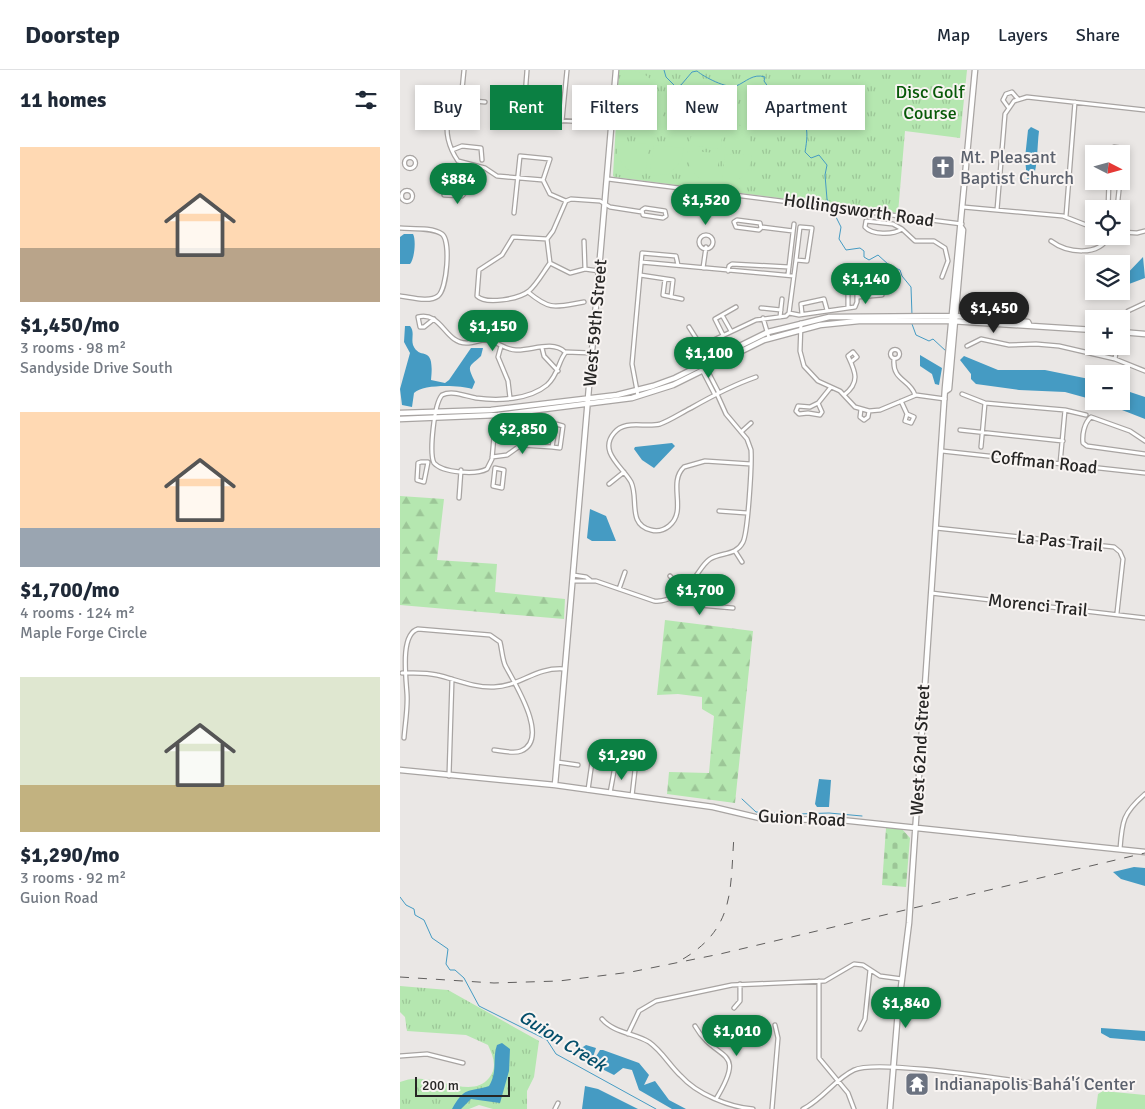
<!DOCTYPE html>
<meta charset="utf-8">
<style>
body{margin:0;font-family:Signika,sans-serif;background:#f6f6f7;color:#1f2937;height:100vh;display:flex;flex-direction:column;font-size:19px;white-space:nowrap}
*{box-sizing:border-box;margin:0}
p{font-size:16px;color:#747a83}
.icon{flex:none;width:28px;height:28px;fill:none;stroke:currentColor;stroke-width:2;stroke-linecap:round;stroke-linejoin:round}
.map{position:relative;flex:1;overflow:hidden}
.side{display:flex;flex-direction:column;background:#fff;width:400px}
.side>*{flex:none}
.top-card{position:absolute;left:15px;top:15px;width:475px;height:45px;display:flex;gap:10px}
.needle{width:32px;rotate:96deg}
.buttons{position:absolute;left:685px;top:75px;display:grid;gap:10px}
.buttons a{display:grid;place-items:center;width:45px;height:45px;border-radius:0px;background:#fff;box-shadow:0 2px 8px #0003;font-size:25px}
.scale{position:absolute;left:15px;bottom:12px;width:95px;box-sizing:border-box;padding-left:5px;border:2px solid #272625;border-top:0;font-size:14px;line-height:18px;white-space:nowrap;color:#272625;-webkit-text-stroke:4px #f8f4f2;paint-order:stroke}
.price{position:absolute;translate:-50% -42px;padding:0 11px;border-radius:18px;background:#0b8043;color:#fff;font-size:16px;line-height:32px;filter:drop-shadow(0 1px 2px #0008)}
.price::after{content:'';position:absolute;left:50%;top:30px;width:15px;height:11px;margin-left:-8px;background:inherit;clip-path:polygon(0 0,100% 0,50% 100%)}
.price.on{background:#222;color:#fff}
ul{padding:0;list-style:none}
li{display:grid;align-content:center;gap:10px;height:265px;padding:0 20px}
li span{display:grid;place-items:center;height:155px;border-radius:0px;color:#555}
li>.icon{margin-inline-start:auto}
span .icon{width:90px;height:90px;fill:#fffc;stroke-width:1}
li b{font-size:21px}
h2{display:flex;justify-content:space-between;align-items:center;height:60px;padding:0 20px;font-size:21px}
.chip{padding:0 18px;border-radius:0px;background:#fff;box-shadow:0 2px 8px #0003;font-size:18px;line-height:45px}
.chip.on{background:#0b8043;color:#fff}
header{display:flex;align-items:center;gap:30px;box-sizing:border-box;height:70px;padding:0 25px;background:#fff;border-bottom:1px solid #e0e1e3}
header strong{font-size:24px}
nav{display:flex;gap:28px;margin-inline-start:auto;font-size:18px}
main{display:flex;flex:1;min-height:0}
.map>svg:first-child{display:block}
.grass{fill:url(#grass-tufts)}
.forest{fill:url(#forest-firs)}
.cemetery{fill:url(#cemetery-stones)}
.pitch{fill:#b5e7b0}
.water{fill:#459bc3}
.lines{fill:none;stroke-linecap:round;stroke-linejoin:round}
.stream{stroke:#459bc3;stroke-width:1}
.street-casing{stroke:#a8a4a2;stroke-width:5.5}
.secondary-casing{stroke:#a8a4a2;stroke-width:7}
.street{stroke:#fff;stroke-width:3}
.secondary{stroke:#fff;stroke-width:4.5}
.rail{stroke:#605e5d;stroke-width:1;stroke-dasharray:9 9;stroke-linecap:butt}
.labels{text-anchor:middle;stroke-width:4;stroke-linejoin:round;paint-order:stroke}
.park-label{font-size:18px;fill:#075908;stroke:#f8f4f2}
.worship-label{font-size:18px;fill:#5b616d;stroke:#f8f4f2;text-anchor:start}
.street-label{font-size:18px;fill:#272625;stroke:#f8f4f2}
.water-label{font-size:19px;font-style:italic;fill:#054f6b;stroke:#f8f4f2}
</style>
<header>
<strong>Doorstep</strong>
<nav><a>Map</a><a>Layers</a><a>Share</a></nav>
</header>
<main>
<section class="side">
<h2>11 homes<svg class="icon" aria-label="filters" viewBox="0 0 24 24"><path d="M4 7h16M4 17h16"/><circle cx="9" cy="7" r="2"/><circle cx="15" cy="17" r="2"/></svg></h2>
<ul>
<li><span style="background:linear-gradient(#ffd9b3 65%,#b9a48a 0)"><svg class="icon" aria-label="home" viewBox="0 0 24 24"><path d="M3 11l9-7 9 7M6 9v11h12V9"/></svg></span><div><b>$1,450/mo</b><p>3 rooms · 98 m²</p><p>Sandyside Drive South</p></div></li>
<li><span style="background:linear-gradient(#ffd9b3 75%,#9aa5b1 0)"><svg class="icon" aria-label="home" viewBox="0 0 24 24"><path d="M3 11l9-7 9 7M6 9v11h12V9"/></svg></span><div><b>$1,700/mo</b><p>4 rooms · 124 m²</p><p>Maple Forge Circle</p></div></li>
<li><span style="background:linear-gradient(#dfe7d0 70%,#c2b280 0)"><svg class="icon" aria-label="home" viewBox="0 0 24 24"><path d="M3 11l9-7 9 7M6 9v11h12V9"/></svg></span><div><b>$1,290/mo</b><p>3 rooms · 92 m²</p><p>Guion Road</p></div></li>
</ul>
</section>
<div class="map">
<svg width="745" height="1039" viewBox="0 0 745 1039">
<defs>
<pattern id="grass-tufts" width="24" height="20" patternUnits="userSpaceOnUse" patternTransform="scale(1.25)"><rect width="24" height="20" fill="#b5e7b0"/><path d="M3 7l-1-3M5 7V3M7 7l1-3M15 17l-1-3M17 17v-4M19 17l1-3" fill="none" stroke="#9cc697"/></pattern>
<pattern id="forest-firs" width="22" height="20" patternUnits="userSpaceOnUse" patternTransform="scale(1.25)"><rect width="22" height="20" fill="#b5e7b0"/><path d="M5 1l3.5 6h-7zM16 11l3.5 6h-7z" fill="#9cc697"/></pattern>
<pattern id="cemetery-stones" width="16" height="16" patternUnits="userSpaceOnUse" patternTransform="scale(1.25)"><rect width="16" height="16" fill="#b5e7b0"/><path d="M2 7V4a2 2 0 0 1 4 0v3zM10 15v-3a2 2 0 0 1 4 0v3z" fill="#9cc697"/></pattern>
</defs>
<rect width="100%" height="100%" fill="#eae7e5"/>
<path class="grass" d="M219,0h348l-7,68 -55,-7 -7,82 -284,-36 -1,-2z
M0,916l48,4 91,51 -5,36 -7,14v18h-34l-14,-4 -10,4h-69v-27c7,-3 15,-4 23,-3 20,1 51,18 66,-1 9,-11 4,-22 -1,-33l-22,-10 -59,-4 -2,-14 -5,-5z"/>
<path class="forest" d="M0,426l44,3 -7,61 60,4 -2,28 70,7 -1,20 -164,-14z
M265,550l88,11 -18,172 -68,-9 2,-22 40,1 5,-57 -12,-7v-12l-24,-3 -21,1z"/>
<path class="cemetery" d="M486,758l16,1 8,9 -4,49 -24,-2z"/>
<path class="pitch" d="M225,0c29,0 38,23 38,48l-40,-3 -3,-3z
M314,48l10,1 -3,28 -2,2 -30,-4c3,-15 9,-24 25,-27z
M327,52l19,5 4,7v16h-23l-2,-2z
M217,71l30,3 2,2 -4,29c-19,-1 -30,-16 -28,-34z
M254,75l30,3 -3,13 -12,13 -20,2z
M288,81l30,2v31c-19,-1 -32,-14 -30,-33z
M325,84l27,1c-2,18 -11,29 -30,27z
M703,1021l42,4v14h-49l2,-15z"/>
<path class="water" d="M631,57l8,4c-2,16 -1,33 -6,48l-6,1 -2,-22 3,-28z
M4,164h9c3,5 2,24 -3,30h-10v-27z
M743,187l2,21 -24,9v-7z
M5,256h5c5,6 1,12 3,19 7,17 22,-3 18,35l14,3 4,-3 22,-32h12l-2,8c-13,12 -14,9 -6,26l-3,7c-13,-4 -49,-5 -58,4l-2,14 -10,-2 -2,-16 10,-36 -6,-11z
M520,285l22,13 -3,17 -4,-1 -3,-10 -12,-8z
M564,286l34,14h47l49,10v20l-29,-8 -46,-2 -43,-6 -5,-5v-5l-11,-14z
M721,319l24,8v22l-46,-18h22z
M272,373l3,3 -21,22 -12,-8 -8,-11 1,-2z
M190,439l16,7 10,25h-24l-5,-3z
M419,709l12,1 -2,27h-12l-2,-3z
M734,797l11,1v18l-24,-7 -8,-7z
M701,958l44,3v10l-35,-3 -9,-5z
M102,973l8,6 -1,22 -9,32 -29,-4 -10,10h-9c13,-23 15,-16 37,-23 9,-14 3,-26 8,-41z
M186,975l10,3 -3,9 2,1 5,-8h3l36,13 10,12 -5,10 11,-4 14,19 17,9h-14l-33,-19 -7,-20 -9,-2 -9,7 -32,-16 -4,-5 2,-5z
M185,1016l13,3 40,20h-56z"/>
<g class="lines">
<path class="stream" d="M264,0l2,7 10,10 5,-2 11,-13 5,-1c7,6 30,18 39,15 10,-4 17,-13 29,-9l-1,4 12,17c-9,15 -14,12 -9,31l6,-1 2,-8 6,-6c28,0 28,15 24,38l6,6 8,-3 8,10 -2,10 2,24 14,28 -2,12 7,11 14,-2 4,3v6l5,3 9,-5 11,10 11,5 2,6 9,11 1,28
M512,254l4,11 13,6 4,-2 14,13
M342,729l14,13 36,2
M398,744l31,-1 33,3
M0,827l6,8 8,4 1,6 9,5 8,18 16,11 -2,15 4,6h5l9,8 15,28 68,34 9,14 100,55"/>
<g class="street-casing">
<path id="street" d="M64,0l-3,30 24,2
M127,0c-1,20 -7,40 15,49l70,5
M61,30c-3,5 -9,10 -12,16 -5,15 0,32 9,45l27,7 12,8 46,4
M608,37l-5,-7 3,-6 6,-2 6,7
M162,51l5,-51
M52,80l10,-4 19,2 1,12
M711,84l3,-7 7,1v19
M4.5 93a5.5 5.5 0 1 1 11 0a5.5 5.5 0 1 1-11 0Z
M46,103l-2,22 18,1 12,-13 4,-16
M208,109l354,45
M143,110l7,14 16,7 5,-2 29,2 10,6 32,5
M1.5 126a5.5 5.5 0 1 1 11 0a5.5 5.5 0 1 1-11 0Z
M563,137l100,9 31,12
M245,138l20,3 1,5 -3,2 -20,-3 -1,-5z
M708,139l1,-28
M717,139l3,-28
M597,140l8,-96 9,-13 13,-4 118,13
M114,143l6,-57 30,3 -7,21
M666,146l9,-114
M337,150l23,3 1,5 -2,2 -23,-3 -2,-5z
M466,151l27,3 9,5c-9,6 -30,6 -37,-2z
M361,157l32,4
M400,157l12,1 -5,33 -11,-1z
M0,158c11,1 32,-1 42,6 9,7 5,55 -4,62 -9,7 -28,1 -38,0
M502,159l13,12h19l11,7 3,13 -6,16
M721,162l16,1 8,-2
M299 172a7 7 0 1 1 14 0a7 7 0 1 1-14 0Z
M147,169l-34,-2 -11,18 -23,15 -2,26c9,9 42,3 52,-5 8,-7 15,-20 21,-28
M184,171l1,28
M651,171c16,12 48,16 58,-5
M241,192l153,14
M150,193l-3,-24 6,-8 13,-30
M150,193l20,10 15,-4 14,2
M303,198l3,-21
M328,201l1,-5 3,-2 57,3
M240,205l33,5 -2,17
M388,205l6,-51
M265,209l-2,16 19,4
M128,222c23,19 27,15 56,10
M458,227l24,-2 -1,-7h-23
M361,238l20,2
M389,243l10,2 56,-8 2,-5v-26h-9v31
M402,244l-1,-10 23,-5 3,11
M322,245l9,16
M380,247l2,-18
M363,248l6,20
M34,249l-10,8h-4l-2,-10c24,-6 27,27 49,26 6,0 13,-3 19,-3 11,1 19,10 30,10 15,1 36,-10 49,2
M721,249l7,-8 17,-8
M401,253l-1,28 4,15 14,15 22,10 15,16 14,4 11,-1 36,-15 29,4
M289,257l12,19 55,-26 30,-4 3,-3 7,-53
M323,265l-8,-16 21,-12
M101,276l-3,11 10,24 2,17
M567,276l14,-7 28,6 27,-1 23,2 56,13 30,12
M142,278l2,8 14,15
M490.5 284a4.5 4.5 0 1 1 9 0a4.5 4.5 0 1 1-9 0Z
M494,289c-2,22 16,20 21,36
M715,289l2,-13
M304,294l15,29
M300,296l15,29
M562,324l23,9 80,7 21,5
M444,325c17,-13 11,-24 4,-39l5,-4 4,5 -5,4
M238,326l-6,-32 10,-111 34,3 2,9
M501,331l6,13 7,3 -3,6 -6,-2 2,-7
M419,332l12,-15
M418,333l4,9 -2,3 -12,-2 -9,1 -3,-3 2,-5 12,1z
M461,339l-1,8 4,3 4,-3 1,-6
M156,354l7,2 -3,22 -8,-1z
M95,355l-3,34 -5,10c-11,6 -44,4 -53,-6 -5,-10 0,-59 8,-68 10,-5 23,1 34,3 22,3 53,2 71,-13 12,-11 11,-24 19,-33l26,1
M560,360l103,11
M341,362l10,-9
M745,371l-15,-10 -39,-14c-7,6 -9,18 -8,26l4,3 58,8
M121,375l31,2
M581,377l4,-44
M542,381l203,22
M92,387l15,-2 14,-10 2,-22
M21,392h7l-4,20 -7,-2 1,-17z
M351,394l-46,-3 -21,6c-17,16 4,44 -15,59 -5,4 -11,6 -18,4 -24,-5 -12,-32 -20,-48 -8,-15 -33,-30 -17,-49 11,-14 31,-5 46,-9 11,-4 21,-11 31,-16 21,-12 42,-23 65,-31
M660,394l5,-54
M95,398l9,2 -2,18 -9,-2z
M209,414l15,-12
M59,428l2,-28
M319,441l28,2
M536,458l178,19 6,5 3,7 -6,54
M335,481l7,11
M173,505l13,2 4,3
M270,506l28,29 35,3
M172,511h24l58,20c16,2 31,-12 41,-24 5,-6 8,-13 15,-18 11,-7 26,-3 33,-17 5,-10 9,-78 8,-92l-4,-11 -21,-25 -9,-20
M219,519l6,-17
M531,523l214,25
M2,603c12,0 23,-1 35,2 18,4 37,13 57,12 27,-1 41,-20 70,-18
M4,668c1,-14 4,-30 3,-44 -1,-17 -7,-60 11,-65l72,6 10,7c2,8 2,15 5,23 8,16 46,74 16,86 -7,3 -19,0 -27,-1
M157,692l21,3
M49,706l3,-97
M188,720l4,-28
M210,723l5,-27
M232,726l3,-26
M720,779c2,-28 3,-36 25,-55
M419,911v77l29,35 6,16
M334,938l6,-7v-17
M202,949c12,14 32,14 47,23 13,9 21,24 32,34 16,18 48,31 72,33
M295,956c21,37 53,20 21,73
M460,959l5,-10 5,-49
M228,964l11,-23 17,-10 76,-16 93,-4 29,-17 9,1 17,11 22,3
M0,986l27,-2 36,9
M155,1039l3,-6
M372,1039l6,-71 -3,-13
M403,1039c20,-10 32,-30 51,-39 23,-11 153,10 186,14"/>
</g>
<g class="secondary-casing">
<path id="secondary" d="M721,262l24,2
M546,321l3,-2 14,-159 -2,-3
M0,343l91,-3 126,-15 36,-9 22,-8 93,-46 61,-15 127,-1 72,6 1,2
M0,349l98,-4 134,-17 41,-13 91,-45 56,-15 39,-4h92l143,9
M0,700l155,15 158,22 51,12 77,1 304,32
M155,715l61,-715
M490,1039l8,-98 11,-88 36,-535 30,-318"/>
</g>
<use href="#street" class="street"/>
<use href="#secondary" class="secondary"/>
<path class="rail" d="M283,889c52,-31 47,-69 51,-123
M0,907l94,6 65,-2 72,-9 89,-18 425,-101"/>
</g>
<defs>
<g id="church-square" transform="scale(1.25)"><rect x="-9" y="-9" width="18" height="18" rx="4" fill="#6b7280" stroke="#f8f4f2"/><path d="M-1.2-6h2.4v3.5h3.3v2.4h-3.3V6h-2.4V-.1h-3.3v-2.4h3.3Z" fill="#fff"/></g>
<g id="temple-square" transform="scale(1.25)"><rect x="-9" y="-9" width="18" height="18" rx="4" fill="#6b7280" stroke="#f8f4f2"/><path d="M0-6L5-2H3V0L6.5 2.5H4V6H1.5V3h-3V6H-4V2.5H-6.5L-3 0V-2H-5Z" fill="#fff"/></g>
</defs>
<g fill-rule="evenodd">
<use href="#church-square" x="543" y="97"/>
<use href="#temple-square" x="517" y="1014"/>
</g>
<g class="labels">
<g class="park-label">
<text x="530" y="28">Disc Golf<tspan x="530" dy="21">Course</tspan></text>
</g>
<g class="worship-label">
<text x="560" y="93">Mt. Pleasant<tspan x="560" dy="21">Baptist Church</tspan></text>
<text x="534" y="1020">Indianapolis Bahá'í Center</text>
</g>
<g class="street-label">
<text transform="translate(459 140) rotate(8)" y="6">Hollingsworth Road</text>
<text transform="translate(195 253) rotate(-85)" y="6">West 59th Street</text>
<text transform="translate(644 392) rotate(6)" y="6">Coffman Road</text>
<text transform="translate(660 471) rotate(6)" y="6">La Pas Trail</text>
<text transform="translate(638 535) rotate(6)" y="6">Morenci Trail</text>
<text transform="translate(520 680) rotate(-87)" y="6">West 62nd Street</text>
<text transform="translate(402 748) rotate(3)" y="6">Guion Road</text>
</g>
<g class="water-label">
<text transform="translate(163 970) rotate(32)" y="7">Guion Creek</text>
</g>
</g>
</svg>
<div class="buttons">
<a><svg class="needle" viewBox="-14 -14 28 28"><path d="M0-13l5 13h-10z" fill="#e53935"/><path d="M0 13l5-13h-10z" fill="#747a83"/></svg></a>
<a><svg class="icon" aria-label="locate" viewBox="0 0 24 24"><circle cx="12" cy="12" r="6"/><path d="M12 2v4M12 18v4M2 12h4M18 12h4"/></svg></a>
<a><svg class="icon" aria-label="layers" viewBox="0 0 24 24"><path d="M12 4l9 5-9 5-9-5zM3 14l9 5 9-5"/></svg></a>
<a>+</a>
<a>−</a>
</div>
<div class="scale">200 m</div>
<b class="price" style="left:58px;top:135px">$884</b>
<b class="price" style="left:306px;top:156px">$1,520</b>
<b class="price" style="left:466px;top:235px">$1,140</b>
<b class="price on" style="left:594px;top:264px">$1,450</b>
<b class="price" style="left:93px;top:282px">$1,150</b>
<b class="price" style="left:309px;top:309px">$1,100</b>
<b class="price" style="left:123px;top:385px">$2,850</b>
<b class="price" style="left:300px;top:546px">$1,700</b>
<b class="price" style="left:222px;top:711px">$1,290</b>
<b class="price" style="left:506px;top:959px">$1,840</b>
<b class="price" style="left:337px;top:987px">$1,010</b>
<div class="top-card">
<a class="chip">Buy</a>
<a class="chip on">Rent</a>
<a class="chip">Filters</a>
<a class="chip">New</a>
<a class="chip">Apartment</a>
</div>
</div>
</main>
